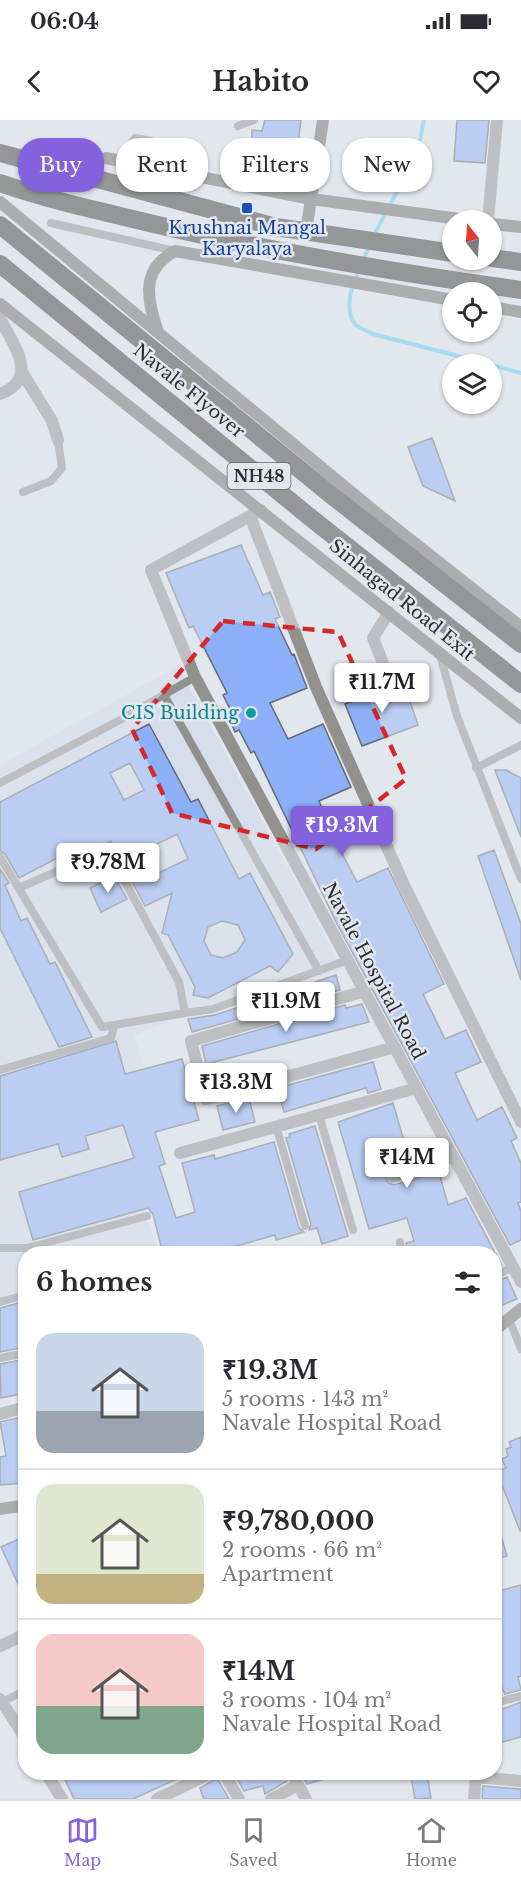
<!DOCTYPE html>
<meta charset="utf-8">
<style>
body{margin:0;font-family:"Libre Baskerville",serif;background:#f2f2f3;color:#2b2b33;height:100vh;display:flex;flex-direction:column;font-size:22px;white-space:nowrap}
*{box-sizing:border-box;margin:0}
p{font-size:20px;color:#7c7c81}
.icon{flex:none;width:33px;height:33px;fill:none;stroke:currentColor;stroke-width:2;stroke-linecap:round;stroke-linejoin:round}
.map{position:relative;flex:1;overflow:hidden}
.drawer{position:absolute;left:18px;top:1126px;width:484px;height:534px;display:flex;flex-direction:column;background:#fff;border-radius:24px;box-shadow:0 2px 4px #0004}
.drawer>*{flex:none}
.banner{position:absolute;left:18px;top:18px;width:486px;height:54px;display:flex;gap:12px}
.needle{width:39px;rotate:343deg}
.buttons{position:absolute;left:442px;top:90px;display:grid;gap:12px}
.buttons a{display:grid;place-items:center;width:60px;height:60px;border-radius:50%;background:#fff;box-shadow:0 2px 4px #0004;font-size:30px}
.price{position:absolute;translate:-50% -51px;padding:0 14px;border-radius:6px;background:#fff;color:#222;font-size:20px;line-height:39px;filter:drop-shadow(0 2px 3px #0008)}
.price::after{content:'';position:absolute;left:50%;top:36px;width:18px;height:14px;margin-left:-9px;background:inherit;clip-path:polygon(0 0,100% 0,50% 100%)}
.price.selected{background:#8462dd;color:#fff}
ul{padding:0;list-style:none}
li{display:flex;align-items:center;gap:18px;height:150px;padding:0 18px}
li+li{border-top:2px solid #e1e1e2}
li span{display:grid;place-items:center;flex:none;width:168px;height:120px;border-radius:18px;color:#555}
li>.icon{margin-inline-start:auto}
span .icon{width:72px;height:72px;fill:#fffc;stroke-width:1}
li b{font-size:26px}
h2{display:flex;justify-content:space-between;align-items:center;height:72px;padding:0 18px;font-size:26px}
.pill{padding:0 21px;border-radius:24px;background:#fff;box-shadow:0 2px 4px #0004;font-size:21px;line-height:54px}
.pill.selected{background:#8462dd;color:#fff}
.status{display:flex;justify-content:space-between;align-items:center;height:42px;padding:0 30px;background:#fff;direction:ltr}
.status svg{height:16px;fill:currentColor}
header{display:flex;justify-content:space-between;align-items:center;height:78px;padding:0 18px;background:#fff;font-size:27px;font-weight:800}
.tabs{display:flex;justify-content:space-around;align-items:center;height:84px;border-top:2px solid #e1e1e2;background:#fff;font-size:16px;color:#7c7c81}
.tabs a{display:grid;justify-items:center;gap:3px}
.tabs .selected{color:#8462dd}
.map>svg:first-child{display:block}
.built{fill:#d5ddeb}
.lines{fill:none;stroke-linecap:round;stroke-linejoin:round}
.stream{stroke:#5fcff2;stroke-width:4}
.building{fill:#8baff8;stroke:#676b71;stroke-width:1.5;fill-rule:evenodd}
.lane{stroke:#92918e;stroke-width:8}
.street{stroke:#92918e;stroke-width:12}
.secondary{stroke:#6a6964;stroke-width:12}
.highway{stroke:#37352f;stroke-width:18}
.marked{fill:none;stroke:#d62828;stroke-width:4.5;stroke-dasharray:12 8;stroke-linejoin:round}
.transit-dot{fill:#1a4fb4;stroke:#e2e6ed;stroke-width:2}
.culture-dot{fill:#0f9aa8;stroke:#e2e6ed;stroke-width:2}
.labels{text-anchor:middle;stroke-width:5;stroke-linejoin:round;paint-order:stroke}
.shield{fill:#e2e6ed;stroke:#636569;stroke-width:1.5}
.shield-label{font-size:16px;font-weight:bold;fill:#2d2e31}
.transit-label{font-size:18px;fill:#164399;stroke:#e2e6ed}
.street-label{font-size:18px;fill:#2d2e31;stroke:#e2e6ed}
.culture-label{font-size:18px;fill:#0d838f;stroke:#e2e6ed;text-anchor:end}
</style>
<div class="status"><b>06:04</b><svg viewBox="0 0 49 12"><path d="M0 12V9h3v3zM5 12V6h3v6zM10 12V3h3v9zM15 12V0h3v12zM26 1h20v11H26zM47 4h2v5h-2z"/></svg></div>
<header><svg class="icon" aria-label="back" viewBox="0 0 24 24"><path d="M15 5l-7 7 7 7"/></svg>Habito<svg class="icon" aria-label="heart" viewBox="0 0 24 24"><path d="M12 20l-8-8c-3-5 5-10 8-4 3-6 11-1 8 4z"/></svg></header>
<div class="map">
<svg width="521" height="1679" viewBox="0 0 521 1679">
<rect width="100%" height="100%" fill="#e2e6ed"/>
<path class="built" d="M178,546l165,303 -160,48 -49,18 29,93 -38,13 33,113h-132l-1,43 -25,7v-539z"/>
<g class="lines">
<path class="stream" d="M374,115l43,-81 7,-34
M363,140l7,-15
M359,150c-7,15 -16,40 -3,55 3,3 12,6 17,9l116,30
M492,245l29,8"/>
</g>
<path class="building" d="M265,0h36l-6,48 -15,-2 2,-7 -31,-4 1,-25 10,1z
M457,0h32l-4,43 -31,-2z
M432,318l23,63 -32,-15 -15,-39z
M241,425l22,50 7,-3 10,25 -5,2 17,36 2,-1 13,34 -37,15 18,36 35,-15 28,63 -32,14 24,54 14,27 31,-14 56,116 -21,10 22,45 21,-9 15,32 -26,11 22,47 25,-13 15,31 -6,3 10,22v39l-3,1 3,8v29l-11,5 -173,-321 -83,-173 -3,2 -12,-23 -4,2 -7,-17 4,-2 -9,-18 4,-2 -34,-67 -4,2 -23,-55z
M403,561l15,44 -56,21 -17,-42z
M149,604l42,78 7,-3 41,80 11,-6 43,81 -15,18 -8,-6 -62,32 -15,-3 2,-8 -27,-52 -6,-2 10,-40 -27,13 -34,-65 -22,12 -5,-9 -65,34 -14,-24 -5,-3v-49zM130,643l14,27 -20,10 -14,-27zM177,714l11,25 -38,18 -11,-24zM222,801l16,4 7,15 -8,12 -14,6 -12,-3 -7,-14 4,-14z
M495,650h11l15,8v59z
M494,730l27,74v56l-43,-124z
M0,749l9,14 -4,2 16,36 6,-3 23,46 5,-2 37,75 -33,10 -59,-119z
M114,756l13,23 -26,13 -11,-24z
M336,855l4,15 -148,42 -4,-13 27,-4z
M362,884l7,18 -163,42 -4,-18 143,-41 1,3z
M116,921l9,33 57,-15 17,61 -44,12 10,32 -6,2 17,52 19,-6 -13,-49 32,-8 1,4 59,-17 25,86 5,4 -28,8 -1,-5 -66,19h-3l-2,-6 -18,6h-23l-10,-40 -5,-6 -115,32 -14,-48 115,-34 -11,-33 -38,11 4,13 -27,8 -4,-13 -58,16v-84z
M373,942l8,27 -13,4 -2,-5 -82,24 -7,-24z
M249,978l6,24 -32,8 -6,-24z
M393,983l13,45 17,-5 6,17 -39,14 -4,3 2,6 6,2 45,-13 9,33 18,-7 36,68 -7,3v-15h-19l-2,-5 -18,5h-48l-2,-11 8,-2 -7,-23 -38,11 -31,-107z
M315,1006l33,110 -26,8 -5,-16 -8,2 2,-6 -25,-86 4,-1 -1,-3z
M507,1157l10,22 -22,9v-26z
M26,1181v46l-26,5v-44z
M26,1239v34l-25,5 -1,-34z
M26,1296v67l-26,2v-28l6,-1 -6,-34z
M521,1317v94h-1l-22,-56 3,-2 -2,-3 7,-2 -4,-9 6,-3 -2,-7 5,-2 -2,-5z
M495,1405h3l9,31 -12,3z
M26,1416v65l-25,-54z
M521,1465v91l-3,1 3,13 -16,4 -10,-21v-81z
M521,1582v35l-22,6 -1,-4 -3,1v-28z
M62,1653h128l-57,26h-59z
M234,1653h50l3,8 -22,13 -2,-8 -19,5z
M301,1653h33v3l-27,8z
M427,1654l4,24 -16,1 -4,-22z
M217,1658l12,21h-25l-4,-11z
M483,1666l38,3v10h-39z"/>
<g class="lines">
<path class="lane" d="M238,6l16,-6
M120,40l15,-22 16,3
M238,62l9,-34
M51,103l124,28
M23,372l28,-11 11,-13 -4,-28
M440,535l17,61 64,163
M164,575l155,276
M476,648l45,-23
M0,663l120,-63 75,-43
M0,737l102,170 83,-14 -6,-31 -57,-106 -17,-19 -20,2 -66,29
M185,893l28,-4 135,-49
M0,950l111,-32 3,-11
M319,995l34,115
M276,1006l29,100
M392,1059l63,-21
M400,1122l2,12
M0,1128h27l120,-32
M255,1134h5
M495,1156l18,-9
M0,1182l26,-7
M509,1199l12,30
M0,1238l26,-5
M2,1582l24,-12
M495,1583l26,-7"/>
<path class="street" d="M488,100l9,-100
M0,198c13,27 41,60 0,76
M22,252l30,49 6,19
M261,390l-110,60 44,107 326,605
M250,396l66,171 87,196 118,239
M386,551l-13,-33 16,-26
M365,871l-174,50 15,58 189,-52
M180,1033l237,-65
M0,1294l26,-7
M0,1526l26,-12
M0,1579l26,40
M46,1653l16,26
M224,1653l15,26
M292,1653l14,26
M471,1653l5,4 -2,22
M476,1657l45,4
M157,1679l54,-26
M271,1679l27,-14"/>
<path class="secondary" d="M64,48l42,-10 205,41 156,21
M0,82l379,313 142,112
M492,104l29,3
M306,112l17,-112
M0,184l521,414
M492,187l29,5
M158,212c-11,-32 -18,-62 17,-81l278,49
M495,1210l26,-21
M0,1389l26,-4"/>
<path class="highway" d="M0,33l276,74 177,26
M0,63c51,18 105,29 158,42 120,28 241,48 363,65
M0,105l330,269 191,150
M492,138l29,4
M0,144l311,254 210,166"/>
</g>
<path d="M0 0H521V1679H0ZM223,501l115,11 68,147 -90,70 -144,-36 -40,-84z" fill="#e2e6ed" fill-opacity=".55" fill-rule="evenodd"/>
<path class="marked" d="M223,501l115,11 68,147 -90,70 -144,-36 -40,-84z"/>
<rect class="transit-dot" x="241" y="82" width="12" height="12" rx="3"/>
<circle class="culture-dot" cx="251" cy="593" r="6"/>
<g class="labels">
<rect class="shield" x="227.5" y="343" width="63" height="26" rx="4.5"/>
<g class="shield-label">
<text x="259" y="362">NH48</text>
</g>
<g class="transit-label">
<text x="247" y="114">Krushnai Mangal<tspan x="247" dy="21">Karyalaya</tspan></text>
</g>
<g class="street-label">
<text transform="translate(189 271) rotate(39)" y="6">Navale Flyover</text>
<text transform="translate(402 480) rotate(39)" y="6">Sinhagad Road Exit</text>
<text transform="translate(374 851) rotate(62)" y="6">Navale Hospital Road</text>
</g>
<g class="culture-label">
<text x="239" y="599">CIS Building</text>
</g>
</g>
</svg>
<div class="buttons">
<a><svg class="needle" viewBox="-14 -14 28 28"><path d="M0-13l5 13h-10z" fill="#e53935"/><path d="M0 13l5-13h-10z" fill="#7c7c81"/></svg></a>
<a><svg class="icon" aria-label="locate" viewBox="0 0 24 24"><circle cx="12" cy="12" r="6"/><path d="M12 2v4M12 18v4M2 12h4M18 12h4"/></svg></a>
<a><svg class="icon" aria-label="layers" viewBox="0 0 24 24"><path d="M12 4l9 5-9 5-9-5zM3 14l9 5 9-5"/></svg></a>
</div>
<b class="price" style="left:382px;top:594px">₹11.7M</b>
<b class="price selected" style="left:342px;top:737px">₹19.3M</b>
<b class="price" style="left:108px;top:774px">₹9.78M</b>
<b class="price" style="left:286px;top:913px">₹11.9M</b>
<b class="price" style="left:236px;top:994px">₹13.3M</b>
<b class="price" style="left:407px;top:1069px">₹14M</b>
<div class="banner">
<a class="pill selected">Buy</a>
<a class="pill">Rent</a>
<a class="pill">Filters</a>
<a class="pill">New</a>
</div>
<section class="drawer">
<h2>6 homes<svg class="icon" aria-label="filters" viewBox="0 0 24 24"><path d="M4 7h16M4 17h16"/><circle cx="9" cy="7" r="2"/><circle cx="15" cy="17" r="2"/></svg></h2>
<ul>
<li><span style="background:linear-gradient(#c9d6e8 65%,#9aa5b1 0)"><svg class="icon" aria-label="home" viewBox="0 0 24 24"><path d="M3 11l9-7 9 7M6 9v11h12V9"/></svg></span><div><b>₹19.3M</b><p>5 rooms · 143 m²</p><p>Navale Hospital Road</p></div></li>
<li><span style="background:linear-gradient(#dfe7d0 75%,#c2b280 0)"><svg class="icon" aria-label="home" viewBox="0 0 24 24"><path d="M3 11l9-7 9 7M6 9v11h12V9"/></svg></span><div><b>₹9,780,000</b><p>2 rooms · 66 m²</p><p>Apartment</p></div></li>
<li><span style="background:linear-gradient(#f6c9c9 60%,#7fa58c 0)"><svg class="icon" aria-label="home" viewBox="0 0 24 24"><path d="M3 11l9-7 9 7M6 9v11h12V9"/></svg></span><div><b>₹14M</b><p>3 rooms · 104 m²</p><p>Navale Hospital Road</p></div></li>
</ul>
</section>
</div>
<nav class="tabs">
<a class="selected"><svg class="icon" aria-label="map" viewBox="0 0 24 24"><path d="M3 6l6-2 6 2 6-2v14l-6 2-6-2-6 2zM9 4v14M15 6v14"/></svg>Map</a>
<a><svg class="icon" aria-label="saved" viewBox="0 0 24 24"><path d="M7 4h10v16l-5-4-5 4z"/></svg>Saved</a>
<a><svg class="icon" aria-label="home" viewBox="0 0 24 24"><path d="M3 11l9-7 9 7M6 9v11h12V9"/></svg>Home</a>
</nav>
